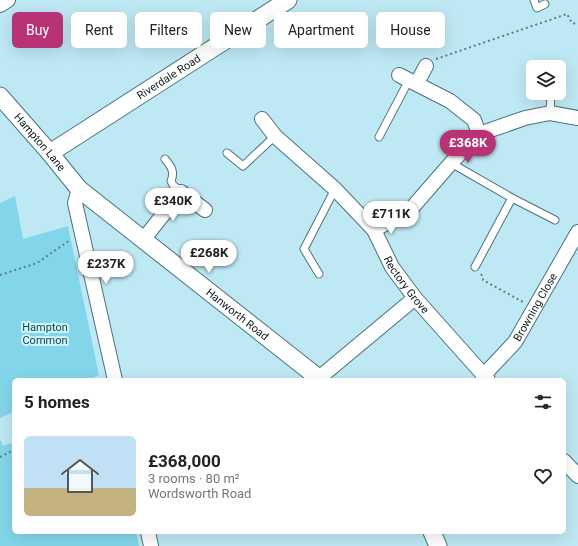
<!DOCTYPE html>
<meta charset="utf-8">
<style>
body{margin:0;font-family:Roboto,sans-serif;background:#f2f2f2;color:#222;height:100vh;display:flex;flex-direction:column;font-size:15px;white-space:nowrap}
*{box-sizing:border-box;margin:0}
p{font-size:13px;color:#767676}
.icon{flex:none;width:22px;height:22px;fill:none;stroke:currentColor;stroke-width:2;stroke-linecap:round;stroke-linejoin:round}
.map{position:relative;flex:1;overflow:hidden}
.panel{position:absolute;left:12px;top:378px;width:554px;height:156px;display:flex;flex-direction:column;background:#fff;border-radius:6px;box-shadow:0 4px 16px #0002}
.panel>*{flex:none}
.guide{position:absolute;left:12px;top:12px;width:554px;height:36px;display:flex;gap:8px}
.controls{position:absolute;left:526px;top:60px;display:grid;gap:8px}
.controls a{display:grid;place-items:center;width:40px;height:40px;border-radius:6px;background:#fff;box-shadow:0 4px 16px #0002;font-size:20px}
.price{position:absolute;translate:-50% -34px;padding:0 9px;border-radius:14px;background:#fff;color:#222;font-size:13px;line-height:26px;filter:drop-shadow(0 1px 2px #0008)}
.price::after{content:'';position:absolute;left:50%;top:24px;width:12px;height:9px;margin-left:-6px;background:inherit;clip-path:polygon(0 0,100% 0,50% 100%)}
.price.on{background:#b83276;color:#fff}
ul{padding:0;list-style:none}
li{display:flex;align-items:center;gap:12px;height:100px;padding:0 12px}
li span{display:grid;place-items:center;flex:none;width:112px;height:80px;border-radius:6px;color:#555}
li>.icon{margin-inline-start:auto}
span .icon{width:48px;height:48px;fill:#fffc;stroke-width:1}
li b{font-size:17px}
h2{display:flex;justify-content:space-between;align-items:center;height:48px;padding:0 12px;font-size:17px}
.tag{padding:0 14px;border-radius:6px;background:#fff;box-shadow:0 4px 16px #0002;font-size:14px;line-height:36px}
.tag.on{background:#b83276;color:#fff}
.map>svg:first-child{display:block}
.green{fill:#83d6ea}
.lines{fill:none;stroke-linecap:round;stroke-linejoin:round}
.service-casing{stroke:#4b727c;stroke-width:9}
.minor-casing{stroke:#4b727c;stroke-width:16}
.tertiary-casing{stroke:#4b727c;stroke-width:19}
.path{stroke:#607d84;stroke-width:2;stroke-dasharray:2 3;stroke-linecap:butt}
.service{stroke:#fff;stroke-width:7}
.minor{stroke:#fff;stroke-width:14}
.tertiary{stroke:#fff;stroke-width:17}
.labels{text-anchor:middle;stroke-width:4;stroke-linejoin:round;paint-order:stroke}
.street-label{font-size:11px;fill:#0b1b1f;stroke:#d2f4fd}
.park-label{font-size:11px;fill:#0d4752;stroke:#d2f4fd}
</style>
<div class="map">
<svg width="578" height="546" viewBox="0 0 578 546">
<rect width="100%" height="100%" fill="#bee8f3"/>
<path class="green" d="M15,196l8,43 45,-13 31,149 -12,5h-73v32l-14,6v-215z
M0,439l3,7 11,-4v90h122l3,14h-139z"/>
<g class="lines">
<g class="service-casing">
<path id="service" d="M534,0l3,8 8,-4
M550,113l1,-20
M379,137l30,-57
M227,153l16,13 32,-30
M165,159c6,7 10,13 6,22l2,4 8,7
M451,163l61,35 43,22
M475,267l37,-69
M319,274l-15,-25 31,-60"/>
</g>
<g class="minor-casing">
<g id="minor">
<path d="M0,5l8,-5"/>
<path d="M399,75l51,26 24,19 5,14"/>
<path d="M417,83l9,-17"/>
<path id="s1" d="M262,119l13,17 60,53 39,41 18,37 23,31 73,82"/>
<path d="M79,189l-4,14 40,177"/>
<path d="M374,230l37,-21 40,-46 28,-29 46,-16 25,-5 28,5"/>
<path d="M143,240l38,-48 24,18"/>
<path id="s2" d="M483,376l32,-34 63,-110"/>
<path d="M319,378l96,-80"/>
<path d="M564,461l14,15"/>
<path d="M148,532l3,14"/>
</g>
</g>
<g class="tertiary-casing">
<g id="tertiary">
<path id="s3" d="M0,96l50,57 29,36 242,191"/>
<path id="s4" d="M50,153l238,-153"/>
<path d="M432,532l6,14"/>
</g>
</g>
<path class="path" d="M436,59l131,-45 5,9 6,1
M481,274l2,3v3l40,22
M0,275l37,-12 33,-23
M0,457l14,-7"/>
<use href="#service" class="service"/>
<use href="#minor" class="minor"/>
<use href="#tertiary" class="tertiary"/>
</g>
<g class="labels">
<g class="street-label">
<text dy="4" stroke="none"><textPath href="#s4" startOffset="141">Riverdale Road</textPath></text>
<text dy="4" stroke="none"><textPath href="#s3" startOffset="61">Hampton Lane</textPath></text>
<text dy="4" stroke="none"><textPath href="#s1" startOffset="222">Rectory Grove</textPath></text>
<text dy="4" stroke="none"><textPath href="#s2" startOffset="87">Browning Close</textPath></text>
<text dy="4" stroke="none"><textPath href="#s3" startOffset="324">Hanworth Road</textPath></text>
</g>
<g class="park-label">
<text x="45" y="331">Hampton<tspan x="45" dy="13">Common</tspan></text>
</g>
</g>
</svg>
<div class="controls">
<a><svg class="icon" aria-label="layers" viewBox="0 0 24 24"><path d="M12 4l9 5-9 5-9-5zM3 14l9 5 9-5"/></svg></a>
</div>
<b class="price on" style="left:468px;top:164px">£368K</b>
<b class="price" style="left:173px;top:222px">£340K</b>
<b class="price" style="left:391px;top:235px">£711K</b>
<b class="price" style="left:209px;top:274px">£268K</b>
<b class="price" style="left:106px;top:285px">£237K</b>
<div class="guide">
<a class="tag on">Buy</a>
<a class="tag">Rent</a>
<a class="tag">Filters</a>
<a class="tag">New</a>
<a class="tag">Apartment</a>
<a class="tag">House</a>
</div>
<section class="panel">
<h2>5 homes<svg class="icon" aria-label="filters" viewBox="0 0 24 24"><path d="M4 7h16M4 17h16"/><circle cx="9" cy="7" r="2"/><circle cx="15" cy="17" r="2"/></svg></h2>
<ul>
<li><span style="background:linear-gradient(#bfe0f5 65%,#c2b280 0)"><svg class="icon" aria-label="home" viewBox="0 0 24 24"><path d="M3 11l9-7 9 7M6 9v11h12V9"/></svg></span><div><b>£368,000</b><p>3 rooms · 80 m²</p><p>Wordsworth Road</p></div><svg class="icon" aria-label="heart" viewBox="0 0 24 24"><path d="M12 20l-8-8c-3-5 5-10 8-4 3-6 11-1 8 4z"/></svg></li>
</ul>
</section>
</div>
